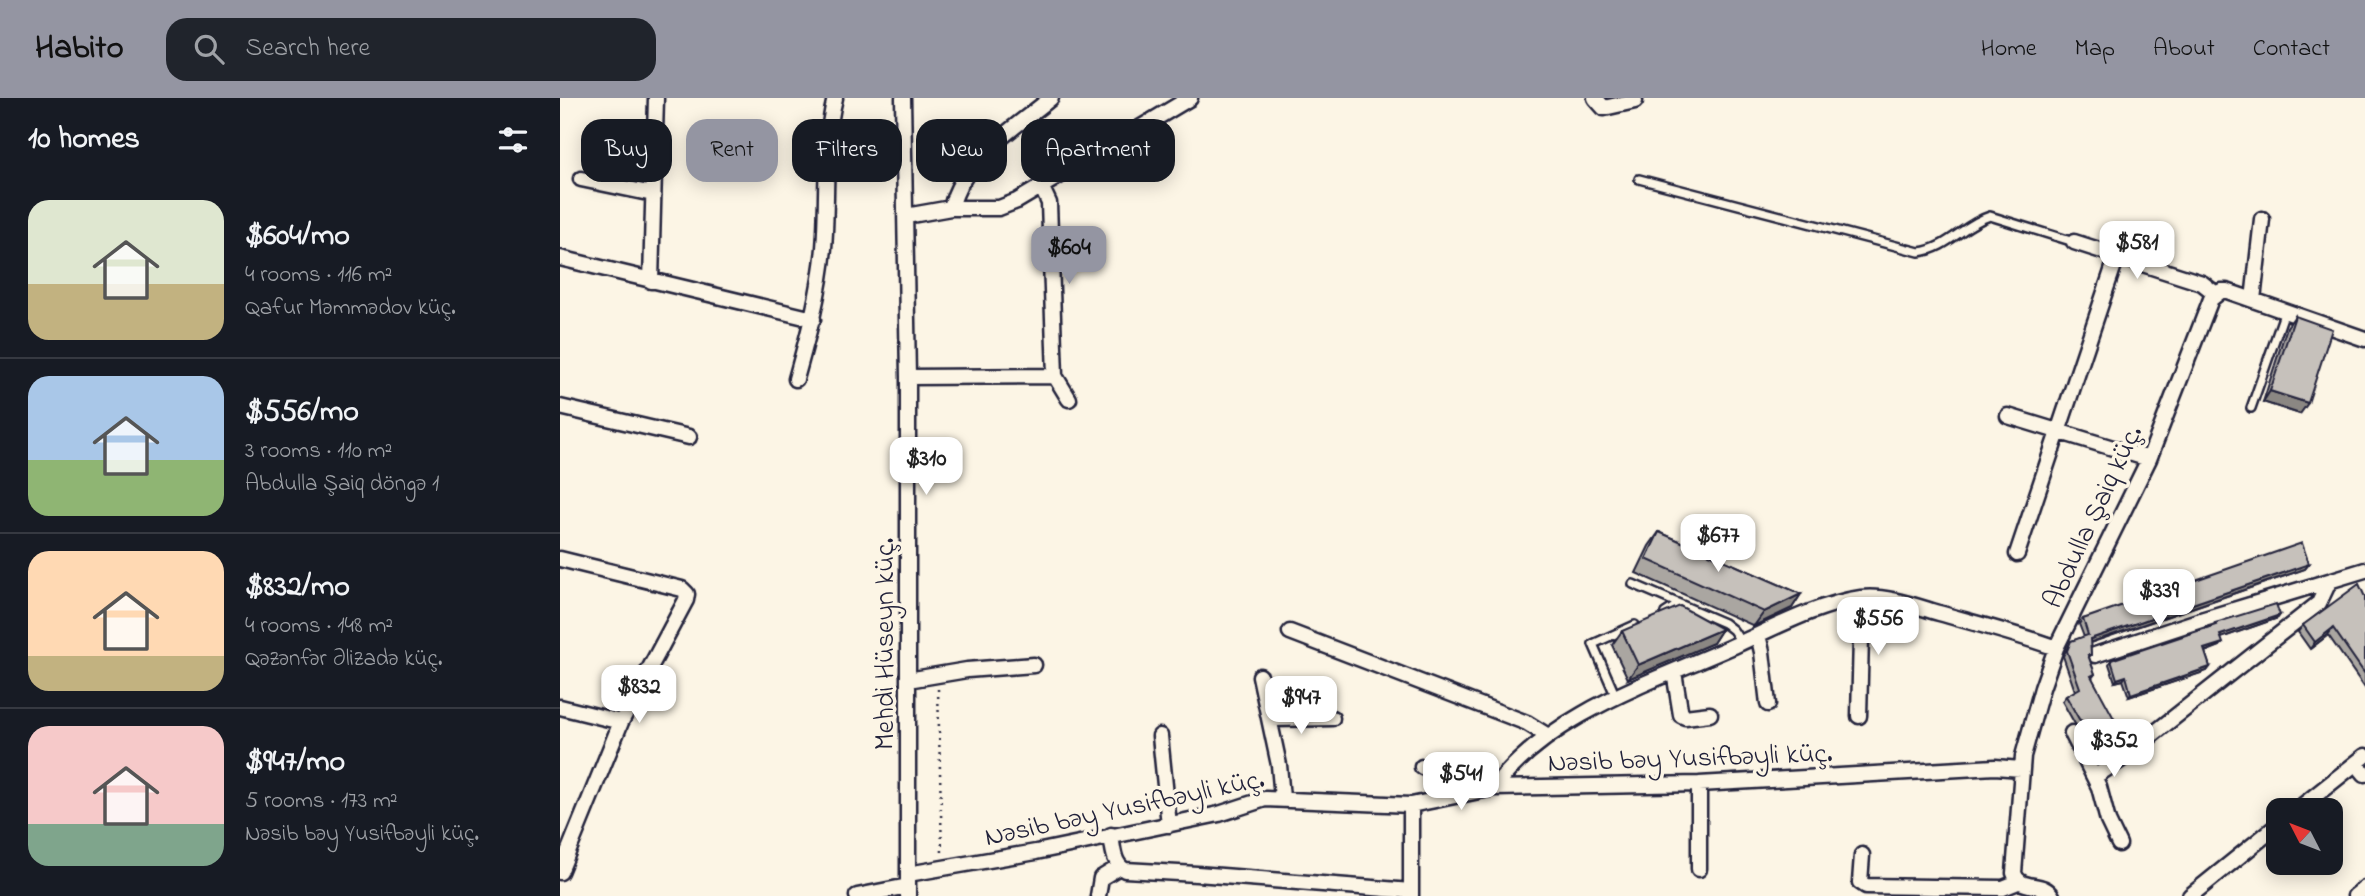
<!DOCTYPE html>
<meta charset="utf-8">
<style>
body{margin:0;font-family:"Indie Flower",sans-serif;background:#20242c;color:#f1f3f6;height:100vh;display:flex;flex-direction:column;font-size:26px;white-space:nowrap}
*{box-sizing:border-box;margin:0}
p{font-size:23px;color:#9ea1a6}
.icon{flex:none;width:38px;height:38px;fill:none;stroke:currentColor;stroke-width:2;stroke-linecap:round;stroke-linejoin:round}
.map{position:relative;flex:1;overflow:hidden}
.details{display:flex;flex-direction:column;background:#171b24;width:560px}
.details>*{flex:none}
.top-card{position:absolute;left:21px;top:21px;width:665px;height:63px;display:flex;gap:14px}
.needle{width:46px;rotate:312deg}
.fabs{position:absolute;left:1706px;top:700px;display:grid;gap:14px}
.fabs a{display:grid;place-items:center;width:77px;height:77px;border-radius:14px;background:#171b24;box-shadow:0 4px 18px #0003;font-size:35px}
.price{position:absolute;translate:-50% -60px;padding:0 16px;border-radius:14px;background:#fff;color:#222;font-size:23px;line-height:46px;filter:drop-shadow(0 2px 4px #0008)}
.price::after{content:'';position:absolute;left:50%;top:42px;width:21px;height:16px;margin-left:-10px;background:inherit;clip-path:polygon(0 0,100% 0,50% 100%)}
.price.on{background:#9495a2;color:#111}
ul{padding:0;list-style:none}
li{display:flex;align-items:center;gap:21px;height:175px;padding:0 28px}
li+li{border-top:2px solid #363941}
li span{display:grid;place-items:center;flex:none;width:196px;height:140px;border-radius:21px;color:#555}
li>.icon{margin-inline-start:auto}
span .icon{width:84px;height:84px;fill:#fffc;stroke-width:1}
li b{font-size:30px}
h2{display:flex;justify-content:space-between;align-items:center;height:84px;padding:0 28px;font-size:30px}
.pill{padding:0 24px;border-radius:21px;background:#171b24;box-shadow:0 4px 18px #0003;font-size:24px;line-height:63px}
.pill.on{background:#9495a2;color:#111}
header{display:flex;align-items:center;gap:42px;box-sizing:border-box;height:98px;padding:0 35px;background:#9495a2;color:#111}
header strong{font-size:33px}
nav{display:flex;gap:38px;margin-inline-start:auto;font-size:24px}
.search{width:490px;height:63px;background:#20242c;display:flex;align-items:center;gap:18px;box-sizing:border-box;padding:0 24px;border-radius:21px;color:#9ea1a6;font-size:26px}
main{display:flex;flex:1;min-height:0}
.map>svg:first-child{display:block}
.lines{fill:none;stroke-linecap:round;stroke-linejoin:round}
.lane-casing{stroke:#22223b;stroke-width:12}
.street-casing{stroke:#22223b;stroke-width:19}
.path{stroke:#22223b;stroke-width:2.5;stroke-dasharray:2 5;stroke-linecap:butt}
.lane{stroke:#fcf5e5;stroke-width:7}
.street{stroke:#fcf5e5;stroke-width:14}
.wall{fill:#aaa6a1;stroke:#22223b;stroke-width:2}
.shaded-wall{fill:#8b8783;stroke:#22223b;stroke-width:2}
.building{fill:#c6c1bb;stroke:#22223b;stroke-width:2}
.labels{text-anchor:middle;stroke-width:7;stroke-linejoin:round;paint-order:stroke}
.street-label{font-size:28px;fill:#22223b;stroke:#fcf5e5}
</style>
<header>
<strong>Habito</strong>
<div class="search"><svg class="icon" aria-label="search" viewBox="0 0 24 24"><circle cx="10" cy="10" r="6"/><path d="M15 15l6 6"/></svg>Search here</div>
<nav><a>Home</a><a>Map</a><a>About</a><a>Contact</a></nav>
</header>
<main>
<section class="details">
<h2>10 homes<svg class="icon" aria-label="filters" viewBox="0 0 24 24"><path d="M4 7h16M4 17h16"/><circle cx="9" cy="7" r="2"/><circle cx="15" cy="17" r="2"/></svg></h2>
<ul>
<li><span style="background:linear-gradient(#dfe7d0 60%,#c2b280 0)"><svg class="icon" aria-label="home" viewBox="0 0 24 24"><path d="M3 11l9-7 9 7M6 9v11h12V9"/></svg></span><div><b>$604/mo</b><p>4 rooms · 116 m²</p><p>Qafur Məmmədov küç.</p></div></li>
<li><span style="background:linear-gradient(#a9c7e8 60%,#8fb573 0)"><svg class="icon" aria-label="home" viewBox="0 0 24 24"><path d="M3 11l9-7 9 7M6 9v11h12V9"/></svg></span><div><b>$556/mo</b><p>3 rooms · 110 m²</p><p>Abdulla Şaiq döngə 1</p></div></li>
<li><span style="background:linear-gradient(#ffd9b3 75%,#c2b280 0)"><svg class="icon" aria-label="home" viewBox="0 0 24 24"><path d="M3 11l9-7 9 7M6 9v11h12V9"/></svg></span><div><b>$832/mo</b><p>4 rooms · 148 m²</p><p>Qəzənfər Əlizadə küç.</p></div></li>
<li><span style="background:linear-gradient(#f6c9c9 70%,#7fa58c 0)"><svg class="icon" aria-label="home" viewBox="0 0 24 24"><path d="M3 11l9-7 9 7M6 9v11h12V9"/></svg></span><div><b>$947/mo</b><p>5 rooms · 173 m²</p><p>Nəsib bəy Yusifbəyli küç.</p></div></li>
</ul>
</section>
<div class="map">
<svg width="1805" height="798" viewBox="0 0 1805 798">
<rect width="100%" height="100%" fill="#fcf5e5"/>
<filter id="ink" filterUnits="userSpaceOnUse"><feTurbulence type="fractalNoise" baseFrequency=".0143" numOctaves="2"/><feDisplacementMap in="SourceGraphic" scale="14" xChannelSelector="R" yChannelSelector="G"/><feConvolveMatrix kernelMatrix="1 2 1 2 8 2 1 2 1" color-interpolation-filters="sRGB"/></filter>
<g filter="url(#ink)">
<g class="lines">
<g class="lane-casing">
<path id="lane" d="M1079,81l280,73c28,-3 45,-28 71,-36l84,26
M1691,310l34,-97
M1073,486l91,39 9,7 8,12
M1105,515l14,-9
M1056,599l-23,-53 42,-19"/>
</g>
<g class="street-casing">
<path id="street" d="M343,0l5,279v519
M1035,0l9,10 31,-7
M21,81l72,15
M482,90l7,15 6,173 14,23
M391,110c12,-50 63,-79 100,-110
M346,118l45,-8h48l18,-7 173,-103
M1514,144l128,41 14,11
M0,160l253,61
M91,183l5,-183
M1693,202l9,-81
M348,279l147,-1
M236,281c12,-43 24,-87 28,-131 4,-49 -1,-102 11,-150
M0,309l129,30
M1448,318l141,43
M1457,456l100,-298
M0,461l122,30 5,5 -1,6 -65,122 -61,150
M730,534l237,91 21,13
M1198,537l4,17 6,52
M1535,557l109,-36 161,-49
M1114,574l7,43 4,2 25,-3
M700,578l19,89 3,33
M348,582l59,-10 67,-5
M0,609l61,15
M1299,618l3,-118
M711,621l61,-1
M1512,635l27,54 9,34 11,23
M600,638l9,89
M1796,665l9,11
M862,669c22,7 25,6 32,29
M1534,679l25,-16 200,-158 10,-21
M1139,686v85
M934,690c58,-76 159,-106 244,-144 38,-17 81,-40 123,-46 25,-3 54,8 78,15 39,11 79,21 117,35
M1737,712l68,-54
M551,737c2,12 2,29 14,35l72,4 214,17
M1302,757l-2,27 6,4 137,2 15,-6
M348,776l128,-22 183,-38 46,-15 146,6 83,-17 205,-4 296,-17 26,2
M297,798l51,-10
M538,798l3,-18 18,-11
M851,798v-91
M1492,798c-9,-16 -32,-4 -38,-23l9,-117 19,-68 14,-40 93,-189 62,-160 10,-8h6l138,48
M1630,798l88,-71
M1795,798l10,-8"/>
</g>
<path class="path" d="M378,591l4,165"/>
<use href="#lane" class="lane"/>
<use href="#street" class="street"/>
</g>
<path class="wall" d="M1735,218l5,98 -37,-12 24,-75z
M1099,434l142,62 -9,14 -38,18 -118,-53 13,-27z
M1749,466l-4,5 -215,74 1,12 -2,2 6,17 -3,4 28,62 -26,15 -13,-26 -6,-5 -13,-23 4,-5 9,-5 -12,-35 8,-15 13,-4 -5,-13 4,-5z
M1805,499v91l-37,-53 -18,14 -12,-17 5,-7z
M1718,520l-57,20 -1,8 -15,6 5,15 -3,4 -78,26 -6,-17 -8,2 -6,-18 2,-4 102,-34 2,-3z
M1162,531l-9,14 -85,36 -16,-34 10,-14z"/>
<path class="shaded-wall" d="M1710,293l38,12 -8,11 -37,-12z
M1749,466l-4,5 -219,75 4,-5z
M1241,496l-9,14 -38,18 10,-14z
M1720,517l-2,3 -60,21 2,-4z
M1773,530l-5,7 -18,14 5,-7z
M1162,531l-9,14 -85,36 10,-14z
M1663,545l-3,3 -19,7 3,-4z
M1650,569l-3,4 -78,26 2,-3z
M1566,578l-3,4 -8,2 2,-3z
M1563,637l-3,5 -26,15 3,-5z"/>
<path class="building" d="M1735,218l37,13 -24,74 -38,-12z
M1099,434l142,62 -37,18 -118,-53z
M1742,445l7,21 -219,75 1,16h-3l7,19 -4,2 32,59 -26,15 -13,-27 -5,-4 -13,-23 14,-8 -13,-37 4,-10 17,-6 -5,-16z
M1799,486l6,13v77l-32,-46 -18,14 -12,-17z
M1716,506l4,11 -60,20 3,8 -19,6 6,18 -79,27 -5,-18 -9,3 -6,-19 105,-35 -1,-2z
M1120,508l42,23 -84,36 -16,-34z"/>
</g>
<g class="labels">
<g class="street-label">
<text transform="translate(1531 418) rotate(-65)" y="10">Abdulla Şaiq küç.</text>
<text transform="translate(323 546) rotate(-90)" y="10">Mehdi Hüseyn küç.</text>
<text transform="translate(1130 658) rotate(-2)" y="10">Nəsib bəy Yusifbəyli küç.</text>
<text transform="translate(564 708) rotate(-12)" y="10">Nəsib bəy Yusifbəyli küç.</text>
</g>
</g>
</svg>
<div class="fabs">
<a><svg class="needle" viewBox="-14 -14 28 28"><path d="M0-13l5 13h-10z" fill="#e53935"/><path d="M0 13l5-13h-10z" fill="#9ea1a6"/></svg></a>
</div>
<b class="price" style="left:1577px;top:183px">$581</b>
<b class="price on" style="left:509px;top:188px">$604</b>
<b class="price" style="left:366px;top:399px">$310</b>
<b class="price" style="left:1158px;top:476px">$677</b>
<b class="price" style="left:1599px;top:531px">$339</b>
<b class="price" style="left:1318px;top:559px">$556</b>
<b class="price" style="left:79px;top:627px">$832</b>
<b class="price" style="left:741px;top:638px">$947</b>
<b class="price" style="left:1554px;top:681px">$352</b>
<b class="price" style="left:901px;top:714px">$541</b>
<div class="top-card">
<a class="pill">Buy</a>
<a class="pill on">Rent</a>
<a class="pill">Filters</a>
<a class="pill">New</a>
<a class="pill">Apartment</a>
</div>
</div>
</main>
